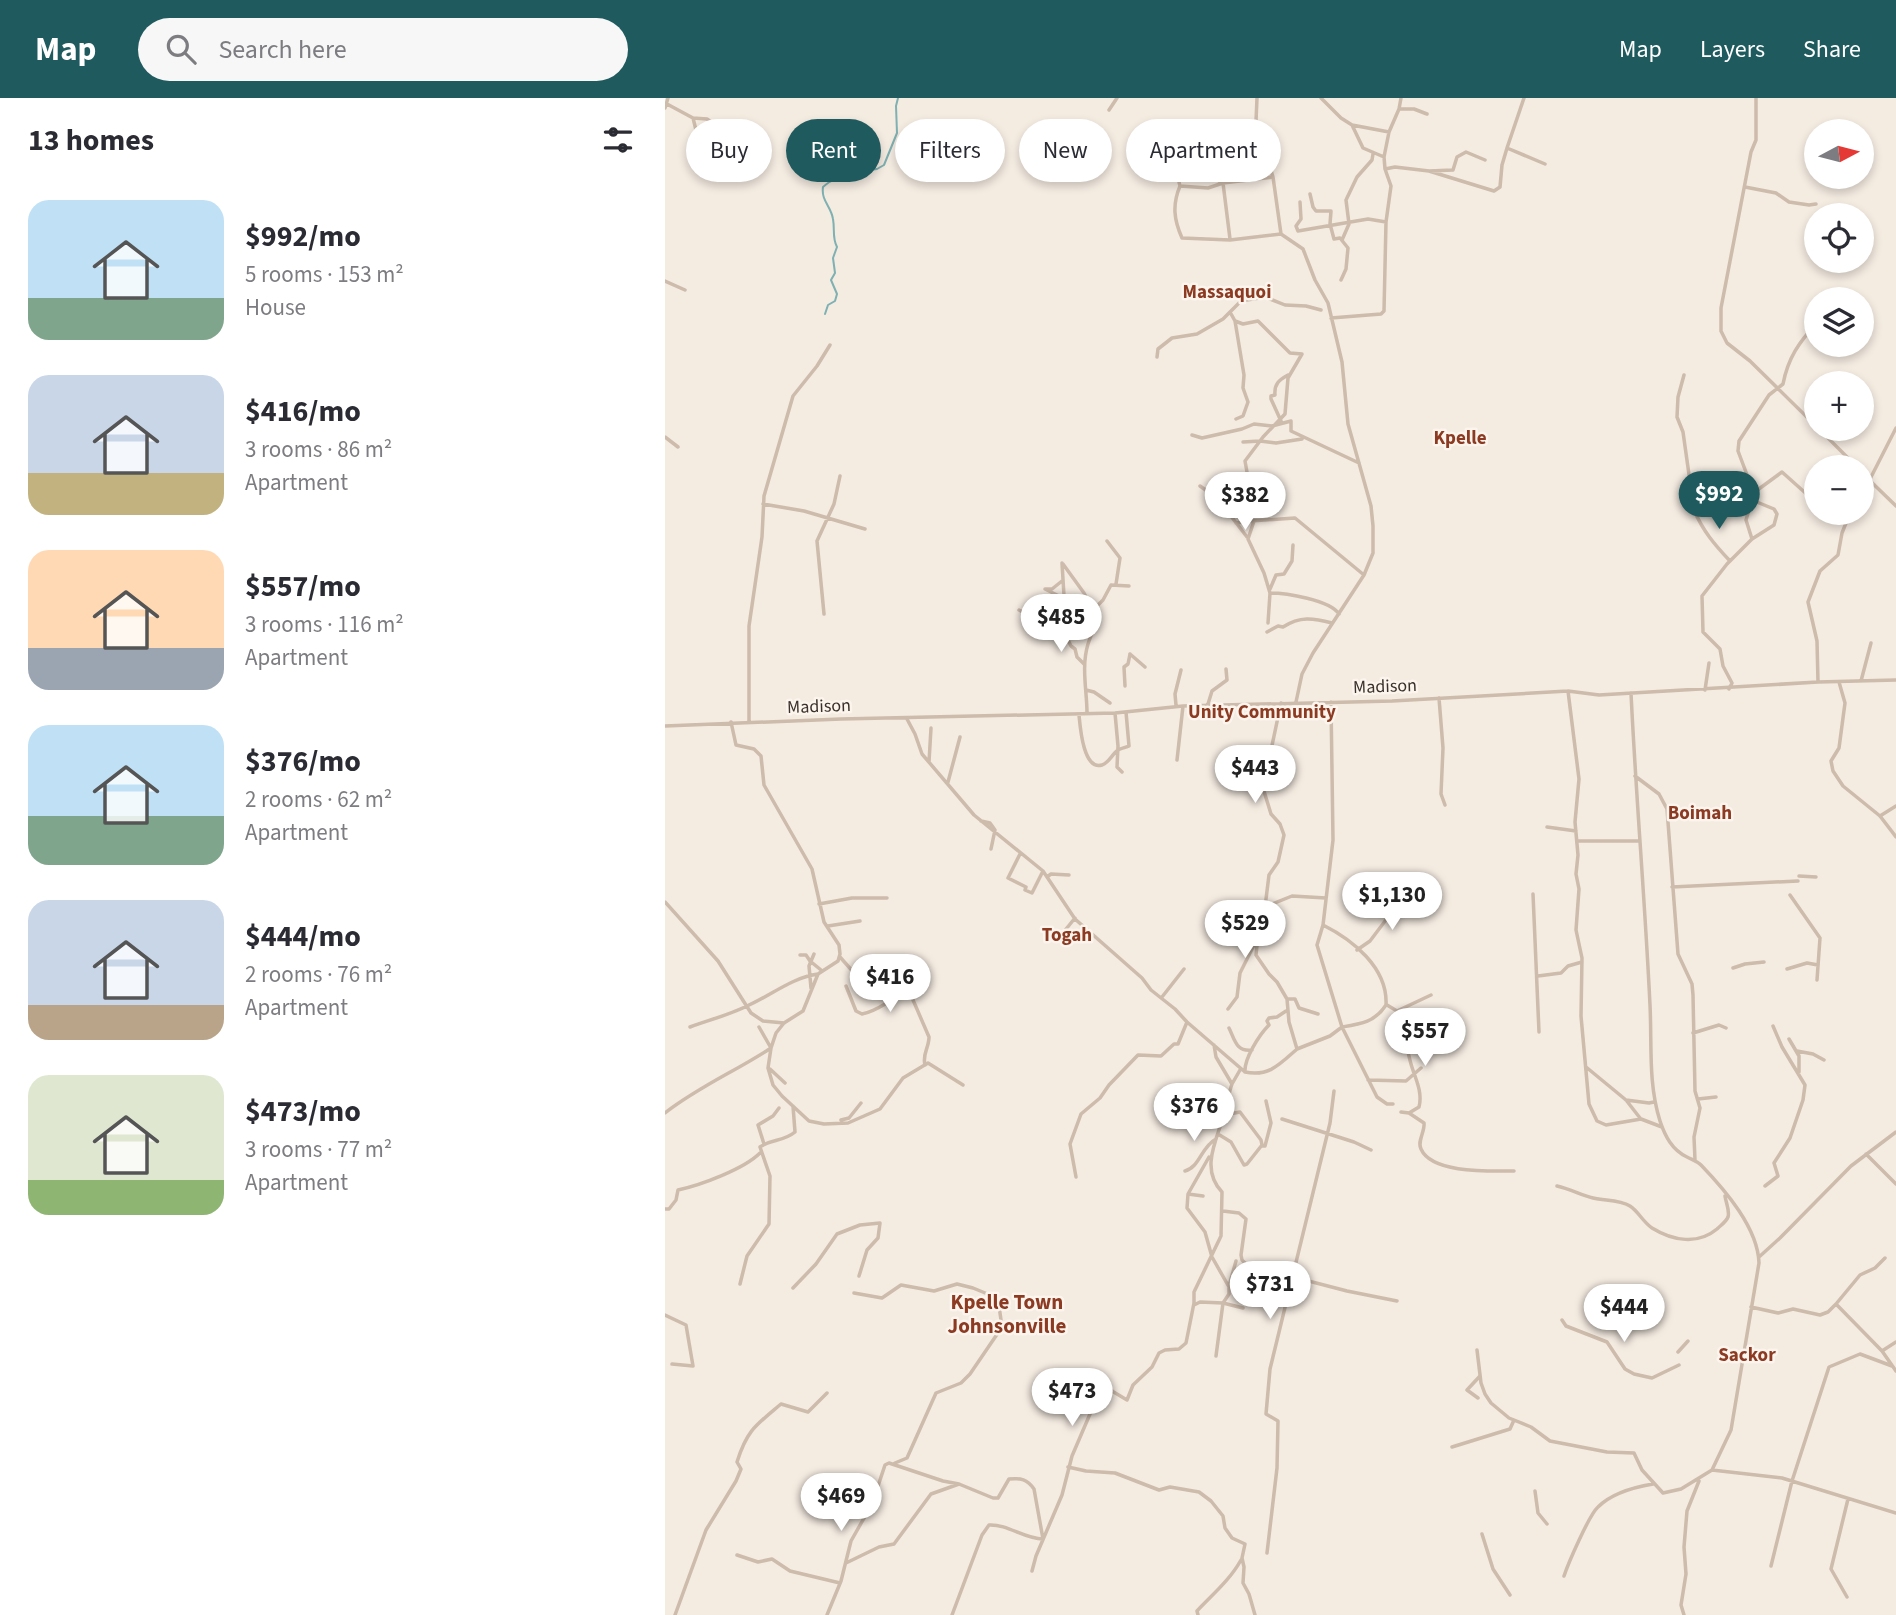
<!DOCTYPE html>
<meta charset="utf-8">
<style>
body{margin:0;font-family:"Source Sans 3",sans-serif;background:#f7f7f7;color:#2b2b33;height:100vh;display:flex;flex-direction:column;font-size:26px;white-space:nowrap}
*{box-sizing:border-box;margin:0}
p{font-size:23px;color:#7c7c81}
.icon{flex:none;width:38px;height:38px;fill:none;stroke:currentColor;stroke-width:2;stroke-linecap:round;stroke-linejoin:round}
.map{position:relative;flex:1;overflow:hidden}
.details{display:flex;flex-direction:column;background:#fff;width:665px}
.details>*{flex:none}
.hud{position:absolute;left:21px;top:21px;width:665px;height:63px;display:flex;gap:14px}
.needle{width:46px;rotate:83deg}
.fabs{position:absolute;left:1139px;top:21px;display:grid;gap:14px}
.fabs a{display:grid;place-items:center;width:70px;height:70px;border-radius:50%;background:#fff;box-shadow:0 4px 10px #0003;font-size:35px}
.price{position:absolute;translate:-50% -60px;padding:0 16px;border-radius:24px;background:#fff;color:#222;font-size:23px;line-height:46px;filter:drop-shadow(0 2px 4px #0008)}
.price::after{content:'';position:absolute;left:50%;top:42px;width:21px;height:16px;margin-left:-10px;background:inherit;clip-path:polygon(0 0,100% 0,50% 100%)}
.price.active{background:#1f5a5e;color:#fff}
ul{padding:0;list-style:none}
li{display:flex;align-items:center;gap:21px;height:175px;padding:0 28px}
li span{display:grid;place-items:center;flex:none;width:196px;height:140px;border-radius:21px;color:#555}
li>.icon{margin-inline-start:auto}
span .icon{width:84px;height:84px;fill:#fffc;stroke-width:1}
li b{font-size:30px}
h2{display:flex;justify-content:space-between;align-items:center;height:84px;padding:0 28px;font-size:30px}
.chip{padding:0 24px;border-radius:32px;background:#fff;box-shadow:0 4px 10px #0003;font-size:24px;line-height:63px}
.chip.active{background:#1f5a5e;color:#fff}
header{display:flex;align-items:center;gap:42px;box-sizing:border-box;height:98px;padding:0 35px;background:#1f5a5e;color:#fff}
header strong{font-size:33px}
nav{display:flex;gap:38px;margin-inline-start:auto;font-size:24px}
.search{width:490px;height:63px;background:#f7f7f7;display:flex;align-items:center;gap:18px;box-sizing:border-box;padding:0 24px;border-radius:38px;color:#7c7c81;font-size:26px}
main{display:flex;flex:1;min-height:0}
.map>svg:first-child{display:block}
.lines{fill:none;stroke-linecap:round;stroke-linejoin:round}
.stream{stroke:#7fb0b2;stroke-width:2}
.minor{stroke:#cdbbac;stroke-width:3.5}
.labels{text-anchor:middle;stroke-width:5;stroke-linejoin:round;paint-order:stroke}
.street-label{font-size:18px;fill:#3b302b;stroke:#fbf5ee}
.neighbourhood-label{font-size:19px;font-weight:bold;fill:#8c3b22;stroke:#fbf5ee}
.quarter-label{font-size:21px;font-weight:bold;fill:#8c3b22;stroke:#fbf5ee}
</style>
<header>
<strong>Map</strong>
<div class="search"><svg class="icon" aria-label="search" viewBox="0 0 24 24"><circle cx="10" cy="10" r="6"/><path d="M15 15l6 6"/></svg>Search here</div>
<nav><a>Map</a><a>Layers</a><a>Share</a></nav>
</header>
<main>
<section class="details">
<h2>13 homes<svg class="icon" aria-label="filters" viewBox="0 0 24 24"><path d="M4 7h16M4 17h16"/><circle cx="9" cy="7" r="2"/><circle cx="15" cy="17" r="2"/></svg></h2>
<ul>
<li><span style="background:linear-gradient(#bfe0f5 70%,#7fa58c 0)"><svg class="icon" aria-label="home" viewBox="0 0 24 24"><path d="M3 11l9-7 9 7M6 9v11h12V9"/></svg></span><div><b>$992/mo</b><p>5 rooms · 153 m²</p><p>House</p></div></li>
<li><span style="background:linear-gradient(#c9d6e8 70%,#c2b280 0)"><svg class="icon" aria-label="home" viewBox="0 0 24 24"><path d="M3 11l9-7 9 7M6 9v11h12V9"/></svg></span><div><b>$416/mo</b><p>3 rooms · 86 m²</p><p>Apartment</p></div></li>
<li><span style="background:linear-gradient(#ffd9b3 70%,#9aa5b1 0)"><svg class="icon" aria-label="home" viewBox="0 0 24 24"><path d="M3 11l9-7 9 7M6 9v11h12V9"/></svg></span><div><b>$557/mo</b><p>3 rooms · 116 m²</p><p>Apartment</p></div></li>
<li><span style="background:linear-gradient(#bfe0f5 65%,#7fa58c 0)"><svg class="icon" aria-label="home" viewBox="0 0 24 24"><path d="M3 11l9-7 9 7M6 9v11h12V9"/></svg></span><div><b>$376/mo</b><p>2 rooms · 62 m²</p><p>Apartment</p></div></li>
<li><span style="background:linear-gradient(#c9d6e8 75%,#b9a48a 0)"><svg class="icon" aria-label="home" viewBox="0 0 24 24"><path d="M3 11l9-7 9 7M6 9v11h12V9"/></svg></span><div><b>$444/mo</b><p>2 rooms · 76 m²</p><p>Apartment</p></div></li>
<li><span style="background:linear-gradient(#dfe7d0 75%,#8fb573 0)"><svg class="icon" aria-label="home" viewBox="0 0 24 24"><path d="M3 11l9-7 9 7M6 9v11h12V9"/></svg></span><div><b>$473/mo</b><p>3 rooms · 77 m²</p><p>Apartment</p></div></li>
</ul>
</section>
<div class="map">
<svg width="1231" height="1517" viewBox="0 0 1231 1517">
<rect width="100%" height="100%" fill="#f4ebe1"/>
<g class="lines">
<path class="stream" d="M160,216l3,-9 7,-4 2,-7 -6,-14 4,-7 -2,-15 4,-11c-5,-9 -2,-17 -4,-28 -2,-13 -12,-18 -10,-32 8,-7 12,-9 23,-7l11,-8 20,-3 7,-4 13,-32 -1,-27 2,-8"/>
<path class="minor" d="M592,0l-1,23 17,56 8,57 22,15 12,31 13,23 14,59 6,62 23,82 2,20v27l-9,22 -51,78 -11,21 -6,28
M656,0l20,20 11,7 37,7
M1091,0v42l-5,12 -30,156v23l6,12 23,18 67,66
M2,6l26,14 14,1 7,5
M0,10l3,-10
M734,11h15l13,5
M444,12l8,-12
M28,20l3,12
M687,27l11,23 21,9
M505,49l10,39 28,2 15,-5 50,-6
M842,50l17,-50
M720,71l10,-2 34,4 24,-1 4,-13 9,-5 19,8
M764,73l65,20 6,-4 2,-22 5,-17 38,16
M554,83l4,2 7,56
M515,88c-8,19 -6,34 2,52l48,2 51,-6
M1080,89l31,6 13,9 20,3 7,-1
M645,96l3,13 3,4h15l-1,13 4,15 6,-1 8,10 -2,21 -5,11
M635,104l1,17 -5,7 2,5 70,-12 18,3
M677,142l7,-16 -3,-24 11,-23 15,-17 1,-6
M0,183l20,9
M1168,201l3,-3
M565,214l5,9 8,3 15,-3 32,32 12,1 -14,24 -3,36 -22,23 -18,24 7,39 -2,21 45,-3 69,57
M666,220l50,-4 3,-3 2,-89 5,-36 -6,-17 -1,-12 5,-25 10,-23 2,-11
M570,223l9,54 -1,13 5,14 -5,14 -7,3
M492,259l1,-8 14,-11 25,-4 26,-15 18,-18 24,-4 20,8 21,1 15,4
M1019,277l-6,22 -1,20 6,15 11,78 14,-6 27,-23 15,1
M616,323l-10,-22v-3l4,-1c-1,-11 4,-15 13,-20
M1154,331l38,38
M527,337l10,3 40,-9 12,-5 18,2 19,-5v10l68,32
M0,339l13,10
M578,344l17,-1 16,2 26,-4
M1197,375l34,33
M535,388l7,5 3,7 9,3 2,7 6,3 20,26
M1087,396l30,-22 29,26h6
M1197,401l4,-4 3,-14 27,-53
M1087,402l22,9 3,5 -3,11 -22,14
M98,406l41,7 61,18
M1029,412c9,21 20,34 36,51
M589,423l-6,18 16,34 6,20
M571,425l14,-2
M442,443l13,17 -4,26
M397,465l3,49 28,-1c4,13 -1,21 -5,33 -7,23 -1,47 -1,69
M398,466l21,29 9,17
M397,483l-10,8h-7l18,9
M605,491l6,-14 8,-1 8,-13 1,-16
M354,512l21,12 3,4 12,1 10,-4v-11
M428,512l10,-10 8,-15 18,1
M159,516l-7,-73 17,-37 6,-28
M400,525l2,15
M603,525l2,-30c16,0 60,7 69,21
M390,529l5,7 7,4 4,8 4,3 2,8 7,7
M602,534l11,-6 5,1c17,-11 30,-9 49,-4
M465,556l15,13
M1196,583l10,-38
M1153,584l-1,-41 -9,-39 12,-31 18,-16 4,-22 8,-20
M1174,584l6,21 -6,45 -8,13 2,10 10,15 37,30 16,21
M460,588l-1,-19 4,-3 2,-10
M1064,591l3,-6 -9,-17 -3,-17 -17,-17 -1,-36 25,-32 25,-25 -6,-19 6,-20v-12l-14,-37 1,-10 30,-46 14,-11c5,-26 16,-42 34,-61
M421,592l8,2 16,11
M1040,592l4,-27
M903,593l11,88 -4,43 3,33 -2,19 3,15 -3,41 6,28 -1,58 8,88 8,17 9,4 35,-6 21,8
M966,595c5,104 14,208 19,312 2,40 -2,78 10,116 5,15 12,29 27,36 6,3 10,4 14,8 24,25 57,63 58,98l-28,167 -19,40
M774,600l4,50 -2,46 4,11
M543,606l4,-13 15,-11 -1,-11
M511,607l-1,-11 6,-24
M450,615l3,33 -1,21 5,5
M414,617c1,10 4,56 23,50 7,-2 10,-11 16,-15 3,-2 7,-2 11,-4l-3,-34
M242,621l8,15 7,20 52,61 69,56 32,48 67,59 9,12 24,19 12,13 58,50c24,5 35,-8 52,-23l-8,-27 -2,-23 -10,-17 -8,-8 -13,-19 4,-38 5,-10 27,-11 34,2
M66,624l5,23 18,4 7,7 3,29 48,84 12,53 15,23 1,9 -2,7 -20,13 -15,37 -19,12 -8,10 -5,15 -3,20 5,17 9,11 27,25 15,3 24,-1 32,-14 23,-31 25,-15 35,22
M84,624v-96l13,-89 2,-41 29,-100 24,-30 13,-21
M0,628l176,-7 274,-6 68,-7 209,-5 176,-10 31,4 219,-13 78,-2
M512,662l6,-54
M264,664l2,-34
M970,678l24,18 8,15 11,145 14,30 1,11 2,96 5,17 -6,29 1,23
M283,684l12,-45
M1215,718l16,-10
M316,723l9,2 5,7 -4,19
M882,729l29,4
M912,743h61
M355,756l-12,24 18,9 -1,3 7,3 11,-22
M1134,778l17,1
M382,779l4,-3 18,1
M1007,789l126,-6
M868,796l6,138
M1125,797l30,43 -3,42
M0,804l53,59 33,52 12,8 21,2
M154,806l33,-6h35
M600,809l4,-32 9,-13 6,-27 -4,-11 -9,-10 -8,-26 18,-85
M410,820l-13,16 6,6 5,-6h17
M658,827c30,15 65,43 63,80 -11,17 -25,19 -44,22l35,70 10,7h6
M163,828l32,-5
M692,852l13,-9 37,-49
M135,857h6l4,6 11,9
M175,859l23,26 9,3 24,-8
M1068,870l12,-4 19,-2
M1122,871l20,-6 11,2
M873,878l23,-3 7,-7 14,-4
M181,888l10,25 6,3c18,-3 30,-18 48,-21l19,44c0,11 -7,17 -4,28
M146,890l-2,-22 5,-12
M497,899l22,-28
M622,901h8l4,9 19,6
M722,907l10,6c7,17 9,35 14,53 4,14 12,28 8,43l-10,6
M563,911l9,-12 3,-24 15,-30
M732,913l34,-16
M25,929c19,-7 39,-12 57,-21 23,-10 46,-29 71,-32
M564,930c6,12 7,24 23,22
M1028,935l26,-8 7,3
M1124,941l10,17v16
M549,947l2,12 16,27 8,-14
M632,951l33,-13 12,-9 -25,-82 6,-20 10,-85 -2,-138
M1132,953l16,3 11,6
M921,969l40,33 14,18
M105,971l15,14
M580,974c-1,-13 14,-37 24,-47l-2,-4 2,-3 8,-1 9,-6
M703,982l38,1 15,-13
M1033,1001l18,-2
M961,1002l23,3 5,-1
M736,1014l8,1 15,10c1,9 -7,18 -3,26 11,25 70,22 93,22
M0,1015c33,-26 71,-42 106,-65l-12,-21
M617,1021l72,23 17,8
M176,1022l8,-2 12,-15
M553,1036l13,8 13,23 3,-1 15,-19 -1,-5 -21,-28 -16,3
M99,1046l-6,-19 15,-9 6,-8
M597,1048h3l6,-23 -5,-22
M1201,1056l30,30
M520,1073c15,-4 16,-24 31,-32
M411,1079l-6,-33 11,-30 19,-16 9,-13 29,-30 23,1 13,-12h4l9,-22
M892,1088c13,3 24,9 36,12 12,3 26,1 37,8 8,5 13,16 22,22 21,13 46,17 65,1 4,-4 9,-7 11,-12 2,-6 -2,-14 -3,-21
M1100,1088l13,-10 -4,-13 16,-25 13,-38 2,-15 -23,-38 -9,-21
M523,1096l15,2
M0,1111h4l7,-9 2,-10c23,-5 66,-21 82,-37
M558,1113l16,2 7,6 -5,36 1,5 5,5 100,26 50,10
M1094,1159l21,-19 71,-72 45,-34
M75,1186l7,-28 22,-32 1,-48 -10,-29c11,-8 23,-5 35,-15l-2,-26
M564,1188l7,-25
M128,1190l23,-24 21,-30 23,-9 20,-2 -2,15 -11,12 -8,26
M189,1195l28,5 19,-13 33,6 23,-7 16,4 17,7 9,11 3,21 -32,47 -9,9 -25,10 -29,65 -12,5
M1171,1206l24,-29 15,-7 10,-10
M529,1207l6,-3 23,1 6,-9v-7l-17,-30 -7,-25 -18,-24 1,-14 21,-37
M1086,1209l27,6 15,-4 27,6 8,-3 8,-8 46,47 14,20
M0,1217l21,10 7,41 -21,-2
M897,1222l4,6 41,16 18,27 9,5 18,4 27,-13
M812,1252l4,33 4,11 6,9 18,15 22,9 19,14 57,11 27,1 8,17 21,23 18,-4 31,-19 70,8 114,35
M1217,1253l14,-9
M1013,1254l10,-11
M551,1258l7,-53 20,5
M813,1300l-11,-8 13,-14
M787,1349l58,-18 4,-9
M403,1369l18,4 29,2 44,17 11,-3 29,5 12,9 12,15 2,12 7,10 13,6 -3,14 2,9 -1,16 6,11 6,21
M870,1393l3,22 9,11
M817,1436l11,35 17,26
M602,1455l10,-85 1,-47 -12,-7 4,-45 60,-246 4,-32
M72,1457l21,7 14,-3 18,12 50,12
M181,1465l33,-16 15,-3 37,-50 28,-10
M1106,1468l21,-85 37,-114 31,-13 32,12
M367,1473l4,-15 26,-61 10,-39 27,-63 8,-5 20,12 6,-15 19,-18 7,-14 6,-3 14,-1 7,-6 8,-40v-11l27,-56 1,-44c-21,-22 -7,-49 1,-74 4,-11 5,-23 9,-34
M899,1478c4,-12 25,-61 34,-69 13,-13 37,-20 55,-23
M1182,1499l-16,-28 17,-70
M10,1517l31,-85 30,-49 5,-12 -4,-7c10,-32 19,-37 44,-58l27,8 19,-19
M162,1517l14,-34 10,-40 21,-37 13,-39 4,-2 54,18 16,3 34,14h5l11,-19c12,-1 18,0 25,10l9,50
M287,1517l30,-80 7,-10c19,-1 35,14 54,14
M533,1517l-1,-4c15,-16 33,-31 44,-51
M1019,1517l-3,-10 5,-31 -2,-27 3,-36 12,-30"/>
</g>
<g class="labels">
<g class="street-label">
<text transform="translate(720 588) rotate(-2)" y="6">Madison</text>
<text transform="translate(154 608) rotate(-2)" y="6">Madison</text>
</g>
<g class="neighbourhood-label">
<text x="562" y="200">Massaquoi</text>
<text x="795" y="346">Kpelle</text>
<text x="597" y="620">Unity Community</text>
<text x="1035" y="721">Boimah</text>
<text x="402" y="843">Togah</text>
<text x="1082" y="1263">Sackor</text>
</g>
<g class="quarter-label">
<text x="342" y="1211">Kpelle Town<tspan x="342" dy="24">Johnsonville</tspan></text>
</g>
</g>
</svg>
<div class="fabs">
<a><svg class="needle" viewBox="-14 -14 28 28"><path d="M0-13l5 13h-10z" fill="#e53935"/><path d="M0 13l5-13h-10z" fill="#7c7c81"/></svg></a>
<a><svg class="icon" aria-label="locate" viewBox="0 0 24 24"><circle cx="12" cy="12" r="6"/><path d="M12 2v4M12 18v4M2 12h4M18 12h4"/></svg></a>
<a><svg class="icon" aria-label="layers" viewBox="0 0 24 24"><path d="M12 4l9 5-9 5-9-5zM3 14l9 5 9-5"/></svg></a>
<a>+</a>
<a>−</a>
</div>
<b class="price active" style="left:1054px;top:433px">$992</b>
<b class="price" style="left:580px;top:434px">$382</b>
<b class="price" style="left:396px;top:556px">$485</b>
<b class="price" style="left:590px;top:707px">$443</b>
<b class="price" style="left:727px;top:834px">$1,130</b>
<b class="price" style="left:580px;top:862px">$529</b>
<b class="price" style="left:225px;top:916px">$416</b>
<b class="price" style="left:760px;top:970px">$557</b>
<b class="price" style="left:529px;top:1045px">$376</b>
<b class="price" style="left:605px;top:1223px">$731</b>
<b class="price" style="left:959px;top:1246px">$444</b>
<b class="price" style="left:407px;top:1330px">$473</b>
<b class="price" style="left:176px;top:1435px">$469</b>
<div class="hud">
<a class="chip">Buy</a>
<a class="chip active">Rent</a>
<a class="chip">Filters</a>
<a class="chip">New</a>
<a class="chip">Apartment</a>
</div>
</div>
</main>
